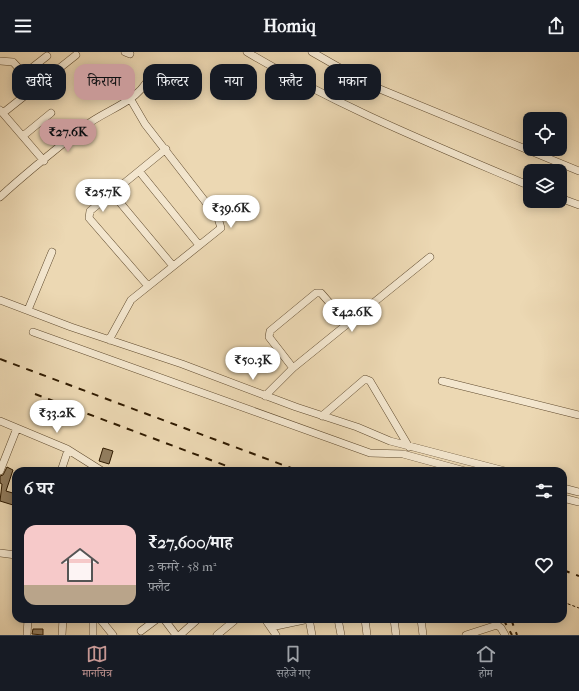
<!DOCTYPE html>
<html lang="hi">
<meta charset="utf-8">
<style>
body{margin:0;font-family:"IM FELL French Canon","Noto Serif Devanagari",serif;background:#242831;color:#f1f3f6;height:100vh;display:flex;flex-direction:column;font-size:15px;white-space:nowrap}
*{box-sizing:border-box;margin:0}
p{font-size:13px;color:#9ea1a6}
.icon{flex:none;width:22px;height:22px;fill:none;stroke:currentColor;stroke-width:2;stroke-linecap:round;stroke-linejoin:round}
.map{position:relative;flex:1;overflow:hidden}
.sheet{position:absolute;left:12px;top:415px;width:555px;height:156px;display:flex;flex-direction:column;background:#171b24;border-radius:12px;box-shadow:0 2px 10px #0003}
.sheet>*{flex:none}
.guide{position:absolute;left:12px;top:12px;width:555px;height:36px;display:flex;gap:8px}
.controls{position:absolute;left:523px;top:60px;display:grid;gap:8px}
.controls a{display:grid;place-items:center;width:44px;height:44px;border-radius:8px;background:#171b24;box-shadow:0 2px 10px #0003;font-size:20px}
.price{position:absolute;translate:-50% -34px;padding:0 9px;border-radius:14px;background:#fff;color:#222;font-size:13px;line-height:26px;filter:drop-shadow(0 1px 2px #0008)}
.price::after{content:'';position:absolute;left:50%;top:24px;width:12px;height:9px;margin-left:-6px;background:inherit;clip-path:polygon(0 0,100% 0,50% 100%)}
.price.selected{background:#c59692;color:#111}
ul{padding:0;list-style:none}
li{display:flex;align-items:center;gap:12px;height:100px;padding:0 12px}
li span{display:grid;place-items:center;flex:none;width:112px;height:80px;border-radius:12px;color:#555}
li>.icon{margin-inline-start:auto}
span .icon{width:48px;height:48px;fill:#fffc;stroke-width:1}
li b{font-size:17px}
h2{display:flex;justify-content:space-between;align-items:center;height:48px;padding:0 12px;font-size:17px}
.chip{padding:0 14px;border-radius:12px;background:#171b24;box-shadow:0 2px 10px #0003;font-size:14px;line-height:36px}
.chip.selected{background:#c59692;color:#111}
header{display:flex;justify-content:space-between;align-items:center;height:52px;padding:0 12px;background:#171b24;font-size:18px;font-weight:700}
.dock{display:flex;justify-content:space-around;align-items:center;height:56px;border-top:1px solid #363941;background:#171b24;font-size:11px;color:#9ea1a6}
.dock a{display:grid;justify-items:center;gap:2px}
.dock .selected{color:#c59692}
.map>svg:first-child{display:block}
.building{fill:#927d5e;stroke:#301b01}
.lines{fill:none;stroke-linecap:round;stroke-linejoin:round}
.minor-casing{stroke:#5f4a2e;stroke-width:8}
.path{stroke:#301b01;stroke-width:1;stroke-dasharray:3 2;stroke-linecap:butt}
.minor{stroke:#f3e6ce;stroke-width:7}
.rail{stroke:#301b01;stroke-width:2;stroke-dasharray:7 7;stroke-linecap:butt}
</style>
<header><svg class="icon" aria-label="menu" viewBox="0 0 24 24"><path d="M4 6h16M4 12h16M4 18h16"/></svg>Homiq<svg class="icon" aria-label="share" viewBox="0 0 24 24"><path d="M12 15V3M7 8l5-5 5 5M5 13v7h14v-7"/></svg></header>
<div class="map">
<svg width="579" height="583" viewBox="0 0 579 583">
<rect width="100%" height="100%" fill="#ecd8b3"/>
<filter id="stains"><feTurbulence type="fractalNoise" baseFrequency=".005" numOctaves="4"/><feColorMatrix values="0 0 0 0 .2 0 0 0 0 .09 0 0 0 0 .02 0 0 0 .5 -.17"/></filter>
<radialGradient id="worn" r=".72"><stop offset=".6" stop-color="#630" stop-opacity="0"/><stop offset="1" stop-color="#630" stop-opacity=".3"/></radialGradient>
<path class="building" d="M103,396l10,3 -4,13 -10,-3z
M7,415l6,3 -7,21 10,3 -3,11 -13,-4 2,-17 -2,-1v-7l3,-1z
M33,577h10v6l-11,-1z"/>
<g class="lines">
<g class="minor-casing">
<path id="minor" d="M125,0l5,2
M247,0c90,54 187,93 283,134
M312,0l58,33 209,86
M0,9l13,1 23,25
M24,22l23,-18
M0,58l44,51
M3,61l73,-58
M23,84l28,-23
M139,119l60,74
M112,141l61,73
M0,145c27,-25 56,-48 85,-71 25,-19 57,-24 68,-57
M560,146l19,7
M148,234l-59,-68 1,-7 76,-62
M0,248l71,27 111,37 114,43 61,20 33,14 115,30
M28,258l24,-58
M33,280l337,121 33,1 62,17
M109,288l22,-40 90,-72 -3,-10 -73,-94 -14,-24
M293,316l-24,-31 1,-6 46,-38h5l27,31
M442,329l137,34
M265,344l28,-28 137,-111
M322,364l43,-37 5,2 39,66
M0,369l67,28 35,22
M0,419l17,-43
M61,419l7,-21
M563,436l16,4
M563,446l16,4
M0,501l16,2
M100,567l13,16
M164,567l12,16
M265,567l11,16
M309,567l3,16
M338,567l3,16
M365,567l2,16
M394,567l2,16
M421,567l2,16
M271,575l38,-8
M141,579l16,-12
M27,583l1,-16
M62,583l1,-16
M93,583v-16
M180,583l18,-16
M217,583l17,-14
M466,583l31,-10 4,3 4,7"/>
</g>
<path class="path" d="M563,550l16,6"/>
<use href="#minor" class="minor"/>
<path class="rail" d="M0,307l299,112
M35,342l205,77
M563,518l16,6
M503,567l9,16
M511,567l6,16"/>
</g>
<rect width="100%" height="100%" filter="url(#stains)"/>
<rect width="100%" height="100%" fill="url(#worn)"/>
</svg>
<div class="controls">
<a><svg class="icon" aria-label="locate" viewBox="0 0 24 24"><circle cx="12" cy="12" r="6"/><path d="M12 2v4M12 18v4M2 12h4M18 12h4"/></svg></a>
<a><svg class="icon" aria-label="layers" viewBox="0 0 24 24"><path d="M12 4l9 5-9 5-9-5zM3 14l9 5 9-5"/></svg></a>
</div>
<b class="price selected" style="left:68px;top:101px">₹27.6K</b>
<b class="price" style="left:103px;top:161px">₹25.7K</b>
<b class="price" style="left:231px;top:177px">₹39.6K</b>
<b class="price" style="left:352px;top:281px">₹42.6K</b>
<b class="price" style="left:253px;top:329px">₹50.3K</b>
<b class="price" style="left:57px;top:382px">₹33.2K</b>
<div class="guide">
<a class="chip">खरीदें</a>
<a class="chip selected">किराया</a>
<a class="chip">फ़िल्टर</a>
<a class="chip">नया</a>
<a class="chip">फ़्लैट</a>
<a class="chip">मकान</a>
</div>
<section class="sheet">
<h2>6 घर<svg class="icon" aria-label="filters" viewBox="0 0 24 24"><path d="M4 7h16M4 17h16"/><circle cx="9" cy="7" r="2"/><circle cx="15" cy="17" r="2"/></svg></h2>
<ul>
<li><span style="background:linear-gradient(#f6c9c9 75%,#b9a48a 0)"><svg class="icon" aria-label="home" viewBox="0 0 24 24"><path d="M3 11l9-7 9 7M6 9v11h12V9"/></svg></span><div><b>₹27,600/माह</b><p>2 कमरे · 58 m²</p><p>फ़्लैट</p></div><svg class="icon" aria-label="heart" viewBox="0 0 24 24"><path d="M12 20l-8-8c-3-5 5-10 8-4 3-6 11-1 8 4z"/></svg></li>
</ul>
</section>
</div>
<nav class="dock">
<a class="selected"><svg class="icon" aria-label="map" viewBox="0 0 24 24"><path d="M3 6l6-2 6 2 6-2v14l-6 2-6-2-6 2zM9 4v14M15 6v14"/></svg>मानचित्र</a>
<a><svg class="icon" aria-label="saved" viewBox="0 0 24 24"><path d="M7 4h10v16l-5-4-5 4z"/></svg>सहेजे गए</a>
<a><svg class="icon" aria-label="home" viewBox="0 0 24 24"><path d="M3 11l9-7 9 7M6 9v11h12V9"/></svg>होम</a>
</nav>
